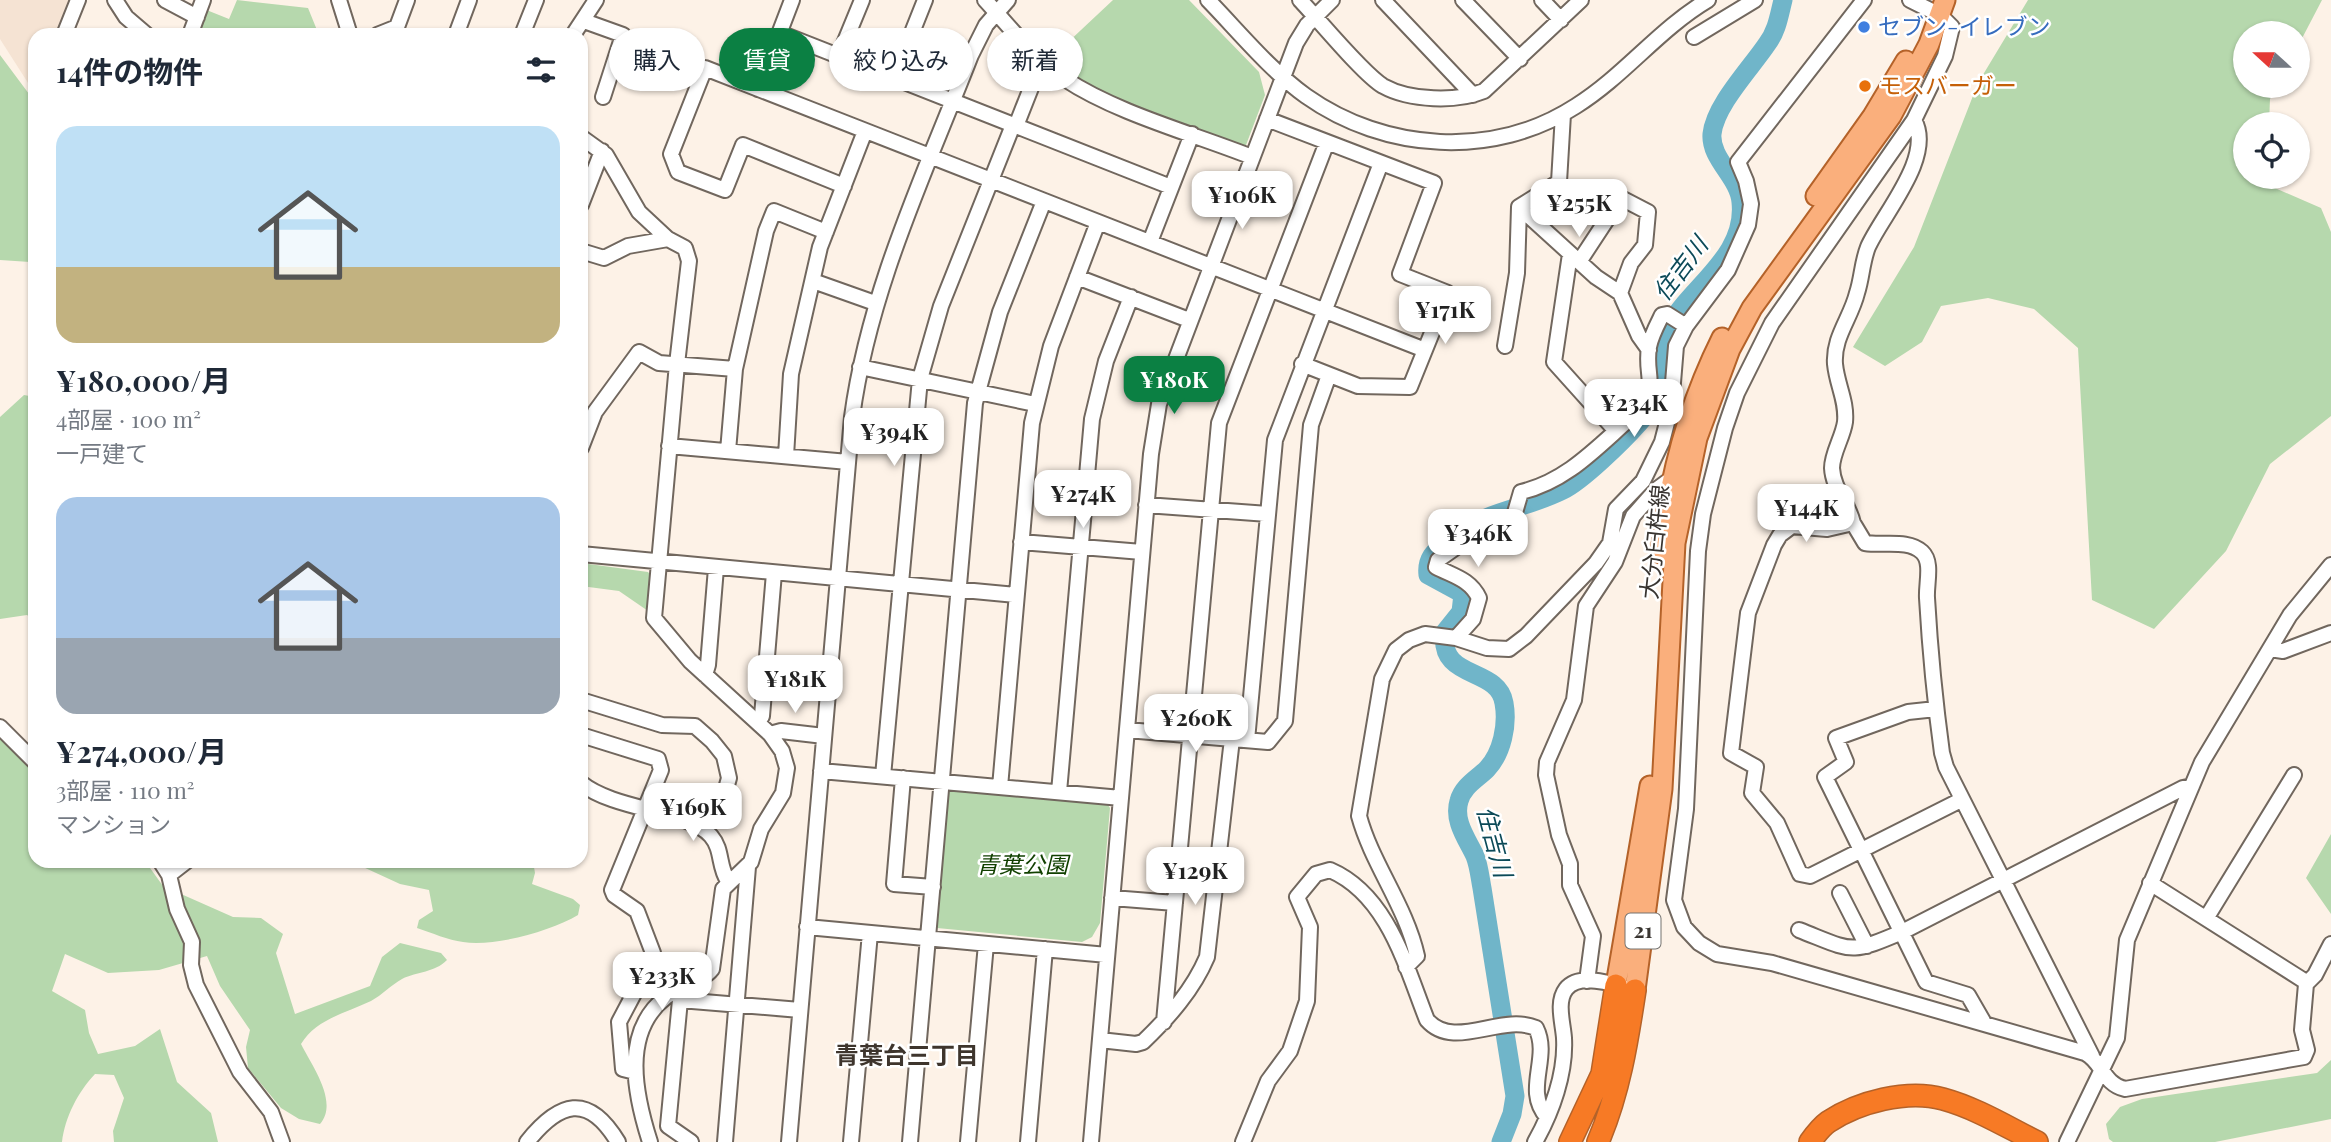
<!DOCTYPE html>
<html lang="ja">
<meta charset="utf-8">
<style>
body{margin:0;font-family:"Playfair Display","Noto Sans JP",serif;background:#f6f6f7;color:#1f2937;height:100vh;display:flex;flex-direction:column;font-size:26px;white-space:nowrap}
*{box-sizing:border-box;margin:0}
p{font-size:23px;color:#747a83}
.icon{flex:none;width:38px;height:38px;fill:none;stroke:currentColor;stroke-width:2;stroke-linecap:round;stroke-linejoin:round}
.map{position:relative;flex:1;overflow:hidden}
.drawer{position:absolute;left:28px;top:28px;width:560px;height:840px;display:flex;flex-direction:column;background:#fff;border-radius:21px;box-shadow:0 2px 5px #0004}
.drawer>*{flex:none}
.top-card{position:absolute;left:609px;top:28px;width:665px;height:63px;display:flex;gap:14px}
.needle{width:46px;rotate:291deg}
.tools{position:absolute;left:2233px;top:21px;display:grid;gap:14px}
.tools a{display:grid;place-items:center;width:77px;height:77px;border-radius:50%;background:#fff;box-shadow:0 2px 5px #0004;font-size:35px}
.price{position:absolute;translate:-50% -60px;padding:0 16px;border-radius:14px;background:#fff;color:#222;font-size:23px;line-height:46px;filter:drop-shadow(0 2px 4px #0008)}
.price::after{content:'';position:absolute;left:50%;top:42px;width:21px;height:16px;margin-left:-10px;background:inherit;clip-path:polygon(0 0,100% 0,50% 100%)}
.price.active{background:#0b8043;color:#fff}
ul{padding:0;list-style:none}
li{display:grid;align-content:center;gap:14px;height:371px;padding:0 28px}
li span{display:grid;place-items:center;height:217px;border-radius:21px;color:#555}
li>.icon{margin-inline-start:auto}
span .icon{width:126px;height:126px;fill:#fffc;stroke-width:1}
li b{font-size:30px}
h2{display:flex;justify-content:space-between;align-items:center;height:84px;padding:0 28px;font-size:30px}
.tag{padding:0 24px;border-radius:32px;background:#fff;box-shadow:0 2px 5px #0004;font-size:24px;line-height:63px}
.tag.active{background:#0b8043;color:#fff}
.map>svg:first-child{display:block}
.built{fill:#f5e3d3}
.green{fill:#b6d8ad}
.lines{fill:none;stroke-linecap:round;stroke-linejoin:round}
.river{stroke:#70b5c9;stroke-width:19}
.minor-casing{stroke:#71675e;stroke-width:18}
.major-casing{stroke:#b46229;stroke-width:23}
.highway-casing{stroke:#b46229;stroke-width:24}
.minor{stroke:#fff;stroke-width:14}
.major{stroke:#faaf7c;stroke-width:19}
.highway{stroke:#f77a25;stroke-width:21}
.shop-dot{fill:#3f7fe0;stroke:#fff;stroke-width:2.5}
.food-dot{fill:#e8710a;stroke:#fff;stroke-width:2.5}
.labels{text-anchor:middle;stroke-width:5;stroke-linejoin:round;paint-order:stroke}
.shield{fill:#fff;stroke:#74726f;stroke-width:2}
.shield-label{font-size:21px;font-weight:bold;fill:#393531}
.shop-label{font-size:23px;fill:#366cbe;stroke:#fff;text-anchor:start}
.food-label{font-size:23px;fill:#c56008;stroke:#fff;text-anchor:start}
.street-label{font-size:23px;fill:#393531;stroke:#fff}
.park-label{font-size:23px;font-style:italic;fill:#114000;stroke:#fff}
.water-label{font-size:24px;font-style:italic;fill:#0c4a58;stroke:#fff}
.neighbourhood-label{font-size:24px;font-weight:bold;fill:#3e352d;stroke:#fff}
</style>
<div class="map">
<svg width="2331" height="1142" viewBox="0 0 2331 1142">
<rect width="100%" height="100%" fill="#fdf2e7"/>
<path class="built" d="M0,0h71l-14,35h-22v50l-5,1 -30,-47z"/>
<path class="green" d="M237,0l71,8 11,27h-125l10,-26 25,10z
M1113,0h76l70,72 6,23 -19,50 -5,2 -150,-59 -42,-28z
M2028,0h294l-24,46v-13h-53v53h32l-7,13 -1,25h-24v53h23v8l53,23 10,24v184l-61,48 -44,87 -72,78 -62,-29 -14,-252 -44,-39 -46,-11 -47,8 -19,36 -37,24 -32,-19 61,-100 64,-164z
M0,55l35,47v157l-5,3 -30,-2z
M24,395l11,2v224l-8,-6 -27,4v-202z
M581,563l67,9 5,6 -2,35 -32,-22 -38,-5z
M0,733c10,9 21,17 27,30 5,12 -1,20 8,32v66h110l18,25 70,31 28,1 22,16 -7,19 19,61 75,-28 12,-29 18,-14 41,10 6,7c-13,13 -29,11 -45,19 -11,6 -20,16 -31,22 -25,12 -55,18 -70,43 11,22 38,58 19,80l-21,-5 -18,-11 -33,-40 -2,-21 4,-17 -30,-44 -13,-30 -48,14 -51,3 -43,-19 -13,37 33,19 4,23 9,21 37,-8 25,-17 17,53 34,31 7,29h-104l-1,-11 11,-33 -10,-23 -19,-1c-17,18 -30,43 -33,68h-62z
M951,788l155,14 4,6 -10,115 -8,14 -10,5 -145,-14 -3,-5 12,-131z
M2331,834v80l-25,-36z
M350,861h183l2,12 -3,11 41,15 7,6 -2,10c-27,16 -83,32 -115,27 -15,-2 -31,-9 -46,-14l2,-8 14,-9 -4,-21 -29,-6z
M2331,1060v59l-116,23h-102l-4,-3 -3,-15 14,-17 22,-8 175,-26z"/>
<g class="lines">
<path class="river" d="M1501,1142l11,-28 3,-18 -33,-208c-2,-10 -3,-22 -7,-32 -8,-17 -22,-35 -16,-55 4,-15 18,-22 28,-32 15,-16 21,-44 17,-66 -6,-37 -66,-22 -59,-71l16,-20 2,-18 -35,-19c-2,-17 7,-24 19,-34 40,-32 74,-30 116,-51 19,-9 60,-49 75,-66 13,-14 25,-32 25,-52 0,-15 -4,-27 3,-41 22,-44 81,-73 75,-129 -2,-25 -31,-43 -29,-68 3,-29 39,-66 55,-90 10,-13 12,-28 16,-44"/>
<g class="minor-casing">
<path id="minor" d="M115,0l11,17 21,18
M165,0l32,17
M339,0l11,35
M985,0c25,27 49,59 80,79 51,34 129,55 187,78
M1208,0c31,32 62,70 98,96 79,56 188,63 270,10 48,-30 83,-77 132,-106
M1300,0c19,20 63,74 83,86 27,15 74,16 101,5l97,-91
M1383,0l90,95
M1463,0l57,59
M1542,0l19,20
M1910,0l30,15 12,12 -7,29 -31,64 -142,203 -35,70 -12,35 -22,86 -5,37 -12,258 -12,91 10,27 15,16 18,11 55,9 313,90c17,8 18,31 40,36l179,-32 3,-7 -5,-20 4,-46 9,-9 16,-31
M584,21l39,14 -20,62
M780,33l391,154
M64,35l14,-35
M190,35l13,-35
M377,35l20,-8
M394,35l13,-35
M456,35l13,-35
M522,35l14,-35
M573,35l23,-35
M1694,37l61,-37
M839,56l23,-56
M894,78l31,-78
M758,89l34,-89
M1267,119l167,64 -34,91 48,19 -38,94 -52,-1 -56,-22
M1914,120c21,37 -32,95 -46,127 -6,15 -6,31 -11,46 -6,25 -24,44 -22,71 2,21 12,37 10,58 -2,15 -13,31 -13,46 1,21 17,36 21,55l-26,6 -35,-3 -12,9 -6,10 -26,68 -17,140 25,14 -4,26 25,30 23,51 10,2 151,-76
M1016,126l26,-66
M581,137l25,18 33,57 29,27 17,9 4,13 -12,103 -23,254 36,43 80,73 12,17 5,17 -4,25 -22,36 -10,33 -28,27 -11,80c-10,13 -33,17 -46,28 -45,35 -31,98 -16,145
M844,186l-101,-41 -18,45 -47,-18 -7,-18 34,-86 720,282
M581,205l21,-54
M1519,207l77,70 24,16
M1150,242l42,-108
M581,251l23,7 24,-12 40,-7
M1570,254l-16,108 62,69
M1579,262l42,-64 27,14 -3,33 -14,18 -11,30 19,43 10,14
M1077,277l112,43
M813,281l62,22
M1505,346l12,-73 2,-66 40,-25 4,-68
M860,367l175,37
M669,446l179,16
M581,448l14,-36 44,-60 20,11 76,6
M728,451l7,-82 31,-138 8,-20 52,21
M786,456l5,-82 29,-127 45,-116
M1146,505l122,9
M1853,523l12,20c19,3 43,-4 57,9 11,10 4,32 5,46 3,52 8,104 15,155l4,14 146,289
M1021,542l121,10
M581,554l435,41
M1456,638l17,-19 6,-21c-9,-19 -26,-22 -43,-31l2,-7 47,-33 29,-11 7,-24c47,-11 77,-46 113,-77 27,-31 10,-37 15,-68 2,-11 8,-22 13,-32l5,-1 19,12
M2270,649l13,2 48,-18
M705,675l3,-10 8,-97
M581,700l81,25 33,1 17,15 12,15 5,22 -5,18 -24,30
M1936,709l-28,3 -72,26 10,24 -21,15 101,205 42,13 15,26
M758,723l4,-7 12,-143
M0,727l35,35
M1127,730l141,12 17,-21 26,-296 18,-50
M770,734l11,-3 43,5
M581,735l77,24 3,11 -49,120 2,5 23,16 16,42 -1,15 -14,18 -19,36 4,47 12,3
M1247,740l28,-300 106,-277
M821,771l300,27
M883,776l37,-397 21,-73 72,-181
M903,778l-9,106 39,3
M581,783c34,28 108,27 130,53 12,14 7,30 17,45
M1000,787l32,-364 19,-77 47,-124
M1059,792l33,-373 14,-58 25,-64
M160,861l9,14 8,34 15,33 -1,23 5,20 44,87 31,40 11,30
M169,875l18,-14
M2150,883l156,99
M1840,893l27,53
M1112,898l63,5
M2207,917l87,-142
M807,927l300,28
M1799,930c54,21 49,25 103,2l281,-144 9,-2
M1406,967l11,-11c-11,-50 -45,-92 -58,-140l23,-137 14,-29 13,-10 16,-6 31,4 31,10 22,1 17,-13 70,-73 14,-20 6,-34 27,-28 19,-39 9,-35 5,-61 10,-20 42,-56 20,-45 3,-21 -5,-23 -8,-19 126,-162
M1587,981l6,-45 -23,-51v-21l-11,-29 -13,-60 1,-13 27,-62 12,-94 29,-44 18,-46 23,-26 19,-14
M1164,1022l55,-599 108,-281
M1100,1040l36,4 7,-2c26,-25 50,-52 64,-85l25,-218
M527,1142c32,-40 61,-50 91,0
M691,1142l-23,-16 12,-126 120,10
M725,1142l23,-275
M789,1142l63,-725c17,-127 73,-244 119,-362l15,-30 22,-25
M851,1142l19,-209
M910,1142l65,-739 25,-91 44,-111
M968,1142l18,-198
M1028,1142l17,-193
M1091,1142l60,-688 8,-50 137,-361 11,-18 25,-25
M1243,1142l25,-61 22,-30 17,-50 3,-74 -13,-30 19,-23 14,-4c58,25 76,97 97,150 27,31 74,-7 109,8 15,30 -13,62 11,89
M1535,1142c17,-30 31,-69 29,-104 -1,-15 -8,-36 2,-49 12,-15 41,-7 57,-2
M2067,1142l50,-104 10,-98 75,-178 88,-147 41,-50"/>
</g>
<g class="major-casing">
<path id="major" d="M1816,196l57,-80 33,-55
M1661,553c8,-76 27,-147 61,-215
M1616,985l34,-199
M1635,990l27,-201 13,-246 22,-105 33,-89 22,-41 139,-192 38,-72 16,-44"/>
</g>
<g class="highway-casing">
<path id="highway" d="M1570,1142l32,-68 14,-89
M1598,1142c21,-49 29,-99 37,-152
M1810,1142c5,-7 11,-15 18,-20 30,-20 79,-33 115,-23 33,9 64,28 94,43"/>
</g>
<use href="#minor" class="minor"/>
<use href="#major" class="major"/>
<use href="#highway" class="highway"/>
</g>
<circle class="shop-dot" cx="1864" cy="27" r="7"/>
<circle class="food-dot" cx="1865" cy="86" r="7"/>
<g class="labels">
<rect class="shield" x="1625.5" y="913.5" width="35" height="35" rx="5"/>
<g class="shield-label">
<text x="1643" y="938">21</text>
</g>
<g class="shop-label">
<text x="1878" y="35">セブン-イレブン</text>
</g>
<g class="food-label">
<text x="1879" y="94">モスバーガー</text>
</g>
<g class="street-label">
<text transform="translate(1655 542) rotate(-84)" y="8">大分臼杵線</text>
</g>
<g class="park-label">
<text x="1022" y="873">青葉公園</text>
</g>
<g class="water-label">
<text transform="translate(1681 269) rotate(-53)" y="8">住吉川</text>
<text transform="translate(1494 842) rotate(75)" y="8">住吉川</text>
</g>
<g class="neighbourhood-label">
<text x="907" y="1064">青葉台三丁目</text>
</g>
</g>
</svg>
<div class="tools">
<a><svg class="needle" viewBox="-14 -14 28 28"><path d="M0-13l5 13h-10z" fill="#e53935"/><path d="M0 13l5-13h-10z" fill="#747a83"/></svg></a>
<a><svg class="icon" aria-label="locate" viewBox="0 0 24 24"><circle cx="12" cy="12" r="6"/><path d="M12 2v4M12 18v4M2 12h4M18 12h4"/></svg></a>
</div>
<b class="price" style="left:1242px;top:231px">¥106K</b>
<b class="price" style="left:1579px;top:239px">¥255K</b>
<b class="price" style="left:1445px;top:346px">¥171K</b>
<b class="price active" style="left:1174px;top:416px">¥180K</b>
<b class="price" style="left:1634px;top:439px">¥234K</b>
<b class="price" style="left:894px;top:468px">¥394K</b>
<b class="price" style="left:1083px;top:530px">¥274K</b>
<b class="price" style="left:1806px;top:544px">¥144K</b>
<b class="price" style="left:1478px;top:569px">¥346K</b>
<b class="price" style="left:795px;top:715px">¥181K</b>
<b class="price" style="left:1196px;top:754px">¥260K</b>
<b class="price" style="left:693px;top:843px">¥169K</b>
<b class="price" style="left:1195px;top:907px">¥129K</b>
<b class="price" style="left:662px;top:1012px">¥233K</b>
<div class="top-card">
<a class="tag">購入</a>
<a class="tag active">賃貸</a>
<a class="tag">絞り込み</a>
<a class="tag">新着</a>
</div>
<section class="drawer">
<h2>14件の物件<svg class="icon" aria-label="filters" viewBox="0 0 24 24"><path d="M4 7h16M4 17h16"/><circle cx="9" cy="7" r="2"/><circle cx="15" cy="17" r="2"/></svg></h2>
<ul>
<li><span style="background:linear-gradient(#bfe0f5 65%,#c2b280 0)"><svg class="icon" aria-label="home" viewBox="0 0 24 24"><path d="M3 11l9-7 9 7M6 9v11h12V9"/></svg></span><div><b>¥180,000/月</b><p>4部屋 · 100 m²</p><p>一戸建て</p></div></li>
<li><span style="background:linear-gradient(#a9c7e8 65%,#9aa5b1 0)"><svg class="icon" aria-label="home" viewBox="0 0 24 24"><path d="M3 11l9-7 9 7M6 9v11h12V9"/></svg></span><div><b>¥274,000/月</b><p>3部屋 · 110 m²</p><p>マンション</p></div></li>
</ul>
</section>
</div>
